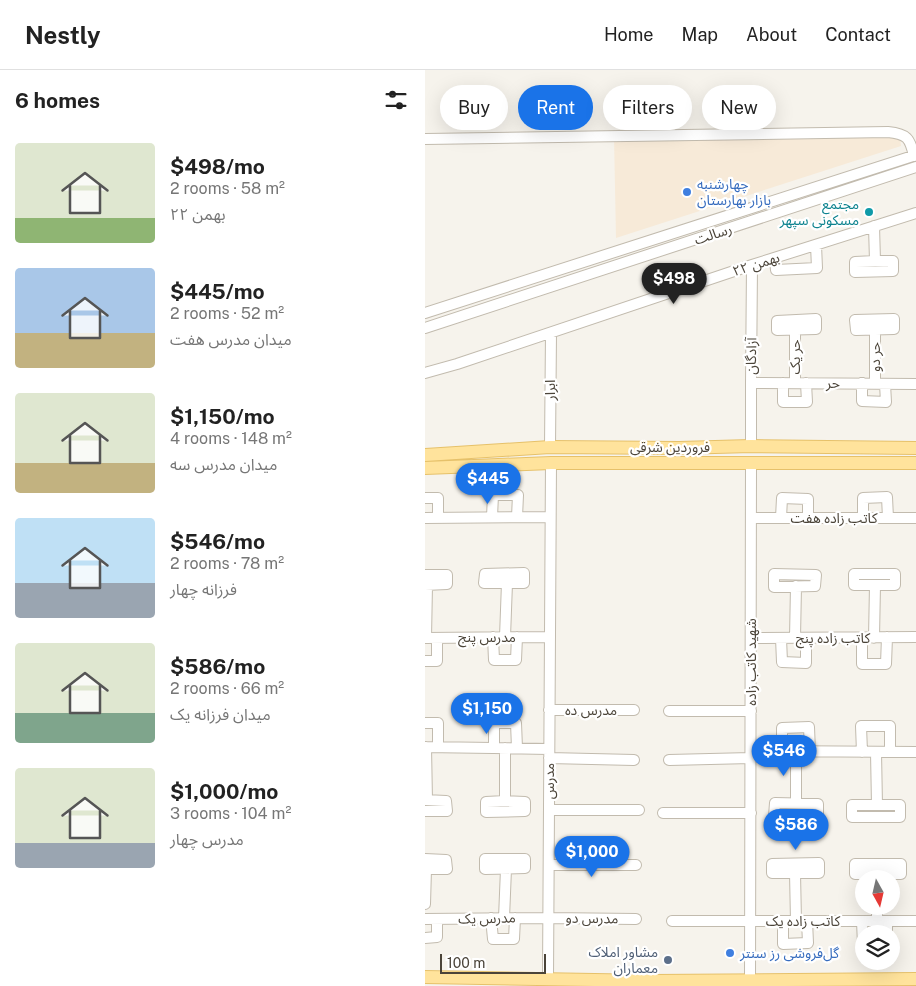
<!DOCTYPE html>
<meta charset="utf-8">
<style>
body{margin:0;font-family:"Public Sans","Noto Sans Arabic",sans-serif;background:#f2f2f2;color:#222;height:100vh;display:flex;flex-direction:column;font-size:19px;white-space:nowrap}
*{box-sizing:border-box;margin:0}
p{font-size:16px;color:#767676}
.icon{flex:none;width:28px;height:28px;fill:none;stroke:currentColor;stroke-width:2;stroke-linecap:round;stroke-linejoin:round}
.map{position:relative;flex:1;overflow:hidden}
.panel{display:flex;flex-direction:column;background:#fff;width:425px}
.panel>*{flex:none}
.hud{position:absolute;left:15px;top:15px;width:400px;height:45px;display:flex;gap:10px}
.needle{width:32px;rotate:172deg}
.buttons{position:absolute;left:430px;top:800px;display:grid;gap:10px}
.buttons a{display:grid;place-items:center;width:45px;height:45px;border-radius:50%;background:#fff;box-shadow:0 5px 20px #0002;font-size:25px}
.scale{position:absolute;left:15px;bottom:12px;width:106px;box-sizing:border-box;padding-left:5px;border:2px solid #4b4439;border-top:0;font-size:14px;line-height:18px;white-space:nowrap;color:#4b4439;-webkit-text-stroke:4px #fff;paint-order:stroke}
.price{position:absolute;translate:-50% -42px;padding:0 11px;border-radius:18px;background:#1a73e8;color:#fff;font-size:16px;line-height:32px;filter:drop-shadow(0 1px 2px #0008)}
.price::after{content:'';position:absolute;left:50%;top:30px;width:15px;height:11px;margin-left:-8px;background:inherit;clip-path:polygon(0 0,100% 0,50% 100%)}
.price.on{background:#222;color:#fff}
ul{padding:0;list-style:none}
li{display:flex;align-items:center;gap:15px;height:125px;padding:0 15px}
li span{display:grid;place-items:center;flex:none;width:140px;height:100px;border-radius:5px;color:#555}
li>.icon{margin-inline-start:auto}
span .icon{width:60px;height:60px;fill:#fffc;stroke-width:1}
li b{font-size:21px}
h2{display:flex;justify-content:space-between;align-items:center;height:60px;padding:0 15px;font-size:21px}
.pill{padding:0 18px;border-radius:22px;background:#fff;box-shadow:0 5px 20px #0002;font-size:18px;line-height:45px}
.pill.on{background:#1a73e8;color:#fff}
header{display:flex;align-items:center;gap:30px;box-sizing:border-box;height:70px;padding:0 25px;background:#fff;border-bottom:1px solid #e0e0e0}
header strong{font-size:24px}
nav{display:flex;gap:28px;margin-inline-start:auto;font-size:18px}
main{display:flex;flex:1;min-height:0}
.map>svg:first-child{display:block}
.commercial{fill:#f7ead8}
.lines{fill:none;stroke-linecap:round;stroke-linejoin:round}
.minor-casing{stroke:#c2bbae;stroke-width:12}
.major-casing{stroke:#e6c16a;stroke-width:14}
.minor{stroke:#fff;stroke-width:10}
.major{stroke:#ffe39c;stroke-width:12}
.shop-dot{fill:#3f7fe0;stroke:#fff;stroke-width:2}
.culture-dot{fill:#0f9aa8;stroke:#fff;stroke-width:2}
.service-dot{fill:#5c6f8a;stroke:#fff;stroke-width:2}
.labels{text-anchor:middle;stroke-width:4.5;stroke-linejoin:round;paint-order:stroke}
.shop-label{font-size:14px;fill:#366cbe;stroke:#fff;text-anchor:start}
.culture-label{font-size:14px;fill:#0d838f;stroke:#fff;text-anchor:end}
.street-label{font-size:14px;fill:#4b4439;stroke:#fff}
.service-label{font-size:14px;fill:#4e5e75;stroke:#fff;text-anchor:end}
</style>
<header>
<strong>Nestly</strong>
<nav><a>Home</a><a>Map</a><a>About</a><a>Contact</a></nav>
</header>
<main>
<section class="panel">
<h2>6 homes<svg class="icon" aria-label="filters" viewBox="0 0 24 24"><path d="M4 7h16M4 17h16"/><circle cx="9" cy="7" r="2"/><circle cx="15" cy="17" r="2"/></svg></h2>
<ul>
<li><span style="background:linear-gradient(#dfe7d0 75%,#8fb573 0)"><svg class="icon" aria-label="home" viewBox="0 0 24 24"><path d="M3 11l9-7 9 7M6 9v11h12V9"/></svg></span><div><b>$498/mo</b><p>2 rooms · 58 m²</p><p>۲۲ بهمن</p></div></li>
<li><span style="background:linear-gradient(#a9c7e8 65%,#c2b280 0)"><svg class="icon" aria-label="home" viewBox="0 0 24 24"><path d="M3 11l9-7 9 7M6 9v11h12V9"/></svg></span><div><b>$445/mo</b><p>2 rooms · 52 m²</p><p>میدان مدرس هفت</p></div></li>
<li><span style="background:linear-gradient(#dfe7d0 70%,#c2b280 0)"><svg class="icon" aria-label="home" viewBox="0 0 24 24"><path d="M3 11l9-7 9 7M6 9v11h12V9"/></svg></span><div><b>$1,150/mo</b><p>4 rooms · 148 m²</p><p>میدان مدرس سه</p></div></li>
<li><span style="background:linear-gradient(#bfe0f5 65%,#9aa5b1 0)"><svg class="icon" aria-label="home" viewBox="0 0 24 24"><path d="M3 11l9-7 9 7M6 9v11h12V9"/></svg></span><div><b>$546/mo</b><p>2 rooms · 78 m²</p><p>فرزانه چهار</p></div></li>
<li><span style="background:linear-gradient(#dfe7d0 70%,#7fa58c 0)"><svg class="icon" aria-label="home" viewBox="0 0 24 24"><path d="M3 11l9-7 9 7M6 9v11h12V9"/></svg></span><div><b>$586/mo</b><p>2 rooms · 66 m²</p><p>میدان فرزانه یک</p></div></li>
<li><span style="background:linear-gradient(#dfe7d0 75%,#9aa5b1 0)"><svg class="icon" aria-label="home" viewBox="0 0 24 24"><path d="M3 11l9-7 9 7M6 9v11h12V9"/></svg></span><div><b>$1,000/mo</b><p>3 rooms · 104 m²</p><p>مدرس چهار</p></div></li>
</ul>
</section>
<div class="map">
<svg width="491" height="916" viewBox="0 0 491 916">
<rect width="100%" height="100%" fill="#f6f3ec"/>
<path class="commercial" d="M189,67h286l1,9 -285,92z"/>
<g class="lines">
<g class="minor-casing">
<path id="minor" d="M0,69l463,-7c19,2 22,6 26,24
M449,156l1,35
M350,188l1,12 41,-2 -1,-23
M450,191h18v10l-38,1v-10z
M0,243l491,-158
M391,249v10l-39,1v-9z
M469,249v10l-38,1 -1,-10z
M0,258l491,-161
M0,303l32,-9 295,-99 164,-52
M326,313l165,1
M358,313v19h24l-1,-19
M370,313v-53
M437,313v18l24,1 -1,-18
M450,313v-52
M326,376v-63l1,-118
M125,377l1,-114
M0,428h13v20
M67,447l1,-22h25l-1,22
M0,448l125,-1
M326,448h165
M356,448l1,-20 26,1v19
M438,448v-20l24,-1 1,21
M99,503v10h-40l1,-9z
M349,504l42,1 -1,11 -41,1z
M429,504h41v11h-41z
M0,505h22v9l-22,1
M68,567l1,23h22l1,-23
M80,567l2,-54
M437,567v27h24l1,-27
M0,568l124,-1
M1,568l1,-53
M326,568l165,-1
M356,568l1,24 24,1v-25
M370,568l1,-52
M449,568l1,-53
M0,591h12v-23
M124,640h85
M244,641h82
M0,653h13v24
M0,677l124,2
M1,677l1,53
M69,678v-25h22l1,25
M326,681l165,1
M357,682v-24l27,-1 1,25
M371,682v51
M437,682l-1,-26h29v26
M451,682l1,53
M124,688l85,2
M244,690l82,-2
M0,730l21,1 1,10h-22
M80,731l20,1v9l-39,1v-10z
M80,731v-53
M350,733l43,1v12h-44z
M427,735h48v12h-48z
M124,740h90
M238,743h88
M0,789l21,1 1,9h-22
M60,789h40v9l-40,1z
M394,793v10h-47v-9z
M430,794h46v10h-46z
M124,795h87
M370,803l1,48
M0,834l1,-35
M66,848l2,21h21l1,-21
M79,848l2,-49
M0,849l124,-1 87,1
M247,851h244
M358,851v23l25,-1 -1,-22
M437,851l1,24h1
M452,851v-15
M462,851v13
M0,868l12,-1v-18
M123,908l3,-515
M325,910l1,-516"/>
</g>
<g class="major-casing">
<path id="major" d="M0,385l125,-8 129,1 72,-2 165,2
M0,398l126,-5h365
M0,907l227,4 264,-2"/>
</g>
<use href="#minor" class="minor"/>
<use href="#major" class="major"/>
</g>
<g class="shop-dot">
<circle cx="262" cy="122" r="5"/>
<circle cx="305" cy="883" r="5"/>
</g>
<circle class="culture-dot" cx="444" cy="142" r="5"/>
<circle class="service-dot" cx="243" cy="890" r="5"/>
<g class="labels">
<g class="shop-label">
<text x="272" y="119">چهارشنبه<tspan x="272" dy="16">بازار بهارستان</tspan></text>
<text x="315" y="888">گل‌فروشی رز سنتر</text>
</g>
<g class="culture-label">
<text x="434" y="139">مجتمع<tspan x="434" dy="16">مسکونی سپهر</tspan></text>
</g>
<g class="street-label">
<text transform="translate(288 164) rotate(-18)" y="5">رسالت</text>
<text transform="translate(331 194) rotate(-18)" y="5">۲۲ بهمن</text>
<text transform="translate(326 286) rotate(-89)" y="5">آزادگان</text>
<text transform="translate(370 287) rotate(-90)" y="5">حر یک</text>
<text transform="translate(450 287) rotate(-90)" y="5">حر دو</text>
<text x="408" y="318">حر</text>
<text transform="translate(125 320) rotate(-90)" y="5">ابرار</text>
<text x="245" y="382">فروردین شرقی</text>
<text x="409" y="453">کاتب زاده هفت</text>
<text x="62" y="572">مدرس پنج</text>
<text x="408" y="573">کاتب زاده پنج</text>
<text transform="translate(326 592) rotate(-90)" y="5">شهید کاتب زاده</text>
<text x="166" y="645">مدرس ده</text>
<text transform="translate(124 711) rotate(-90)" y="5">مدرس</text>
<text transform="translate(62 848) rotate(-1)" y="5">مدرس یک</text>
<text transform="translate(167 848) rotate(1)" y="5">مدرس دو</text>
<text x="378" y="856">کاتب زاده یک</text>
</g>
<g class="service-label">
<text x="233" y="887">مشاور املاک<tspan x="233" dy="16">معماران</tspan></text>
</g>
</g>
</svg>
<div class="buttons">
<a><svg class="needle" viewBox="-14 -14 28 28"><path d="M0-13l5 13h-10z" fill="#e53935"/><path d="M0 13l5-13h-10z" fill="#767676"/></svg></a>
<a><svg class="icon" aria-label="layers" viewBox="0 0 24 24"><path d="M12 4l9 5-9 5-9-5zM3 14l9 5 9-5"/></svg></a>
</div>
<div class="scale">100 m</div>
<b class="price on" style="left:249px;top:235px">$498</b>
<b class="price" style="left:63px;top:435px">$445</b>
<b class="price" style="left:62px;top:665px">$1,150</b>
<b class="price" style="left:359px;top:707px">$546</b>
<b class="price" style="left:371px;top:781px">$586</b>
<b class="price" style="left:167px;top:808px">$1,000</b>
<div class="hud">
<a class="pill">Buy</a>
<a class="pill on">Rent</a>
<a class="pill">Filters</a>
<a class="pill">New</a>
</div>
</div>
</main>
